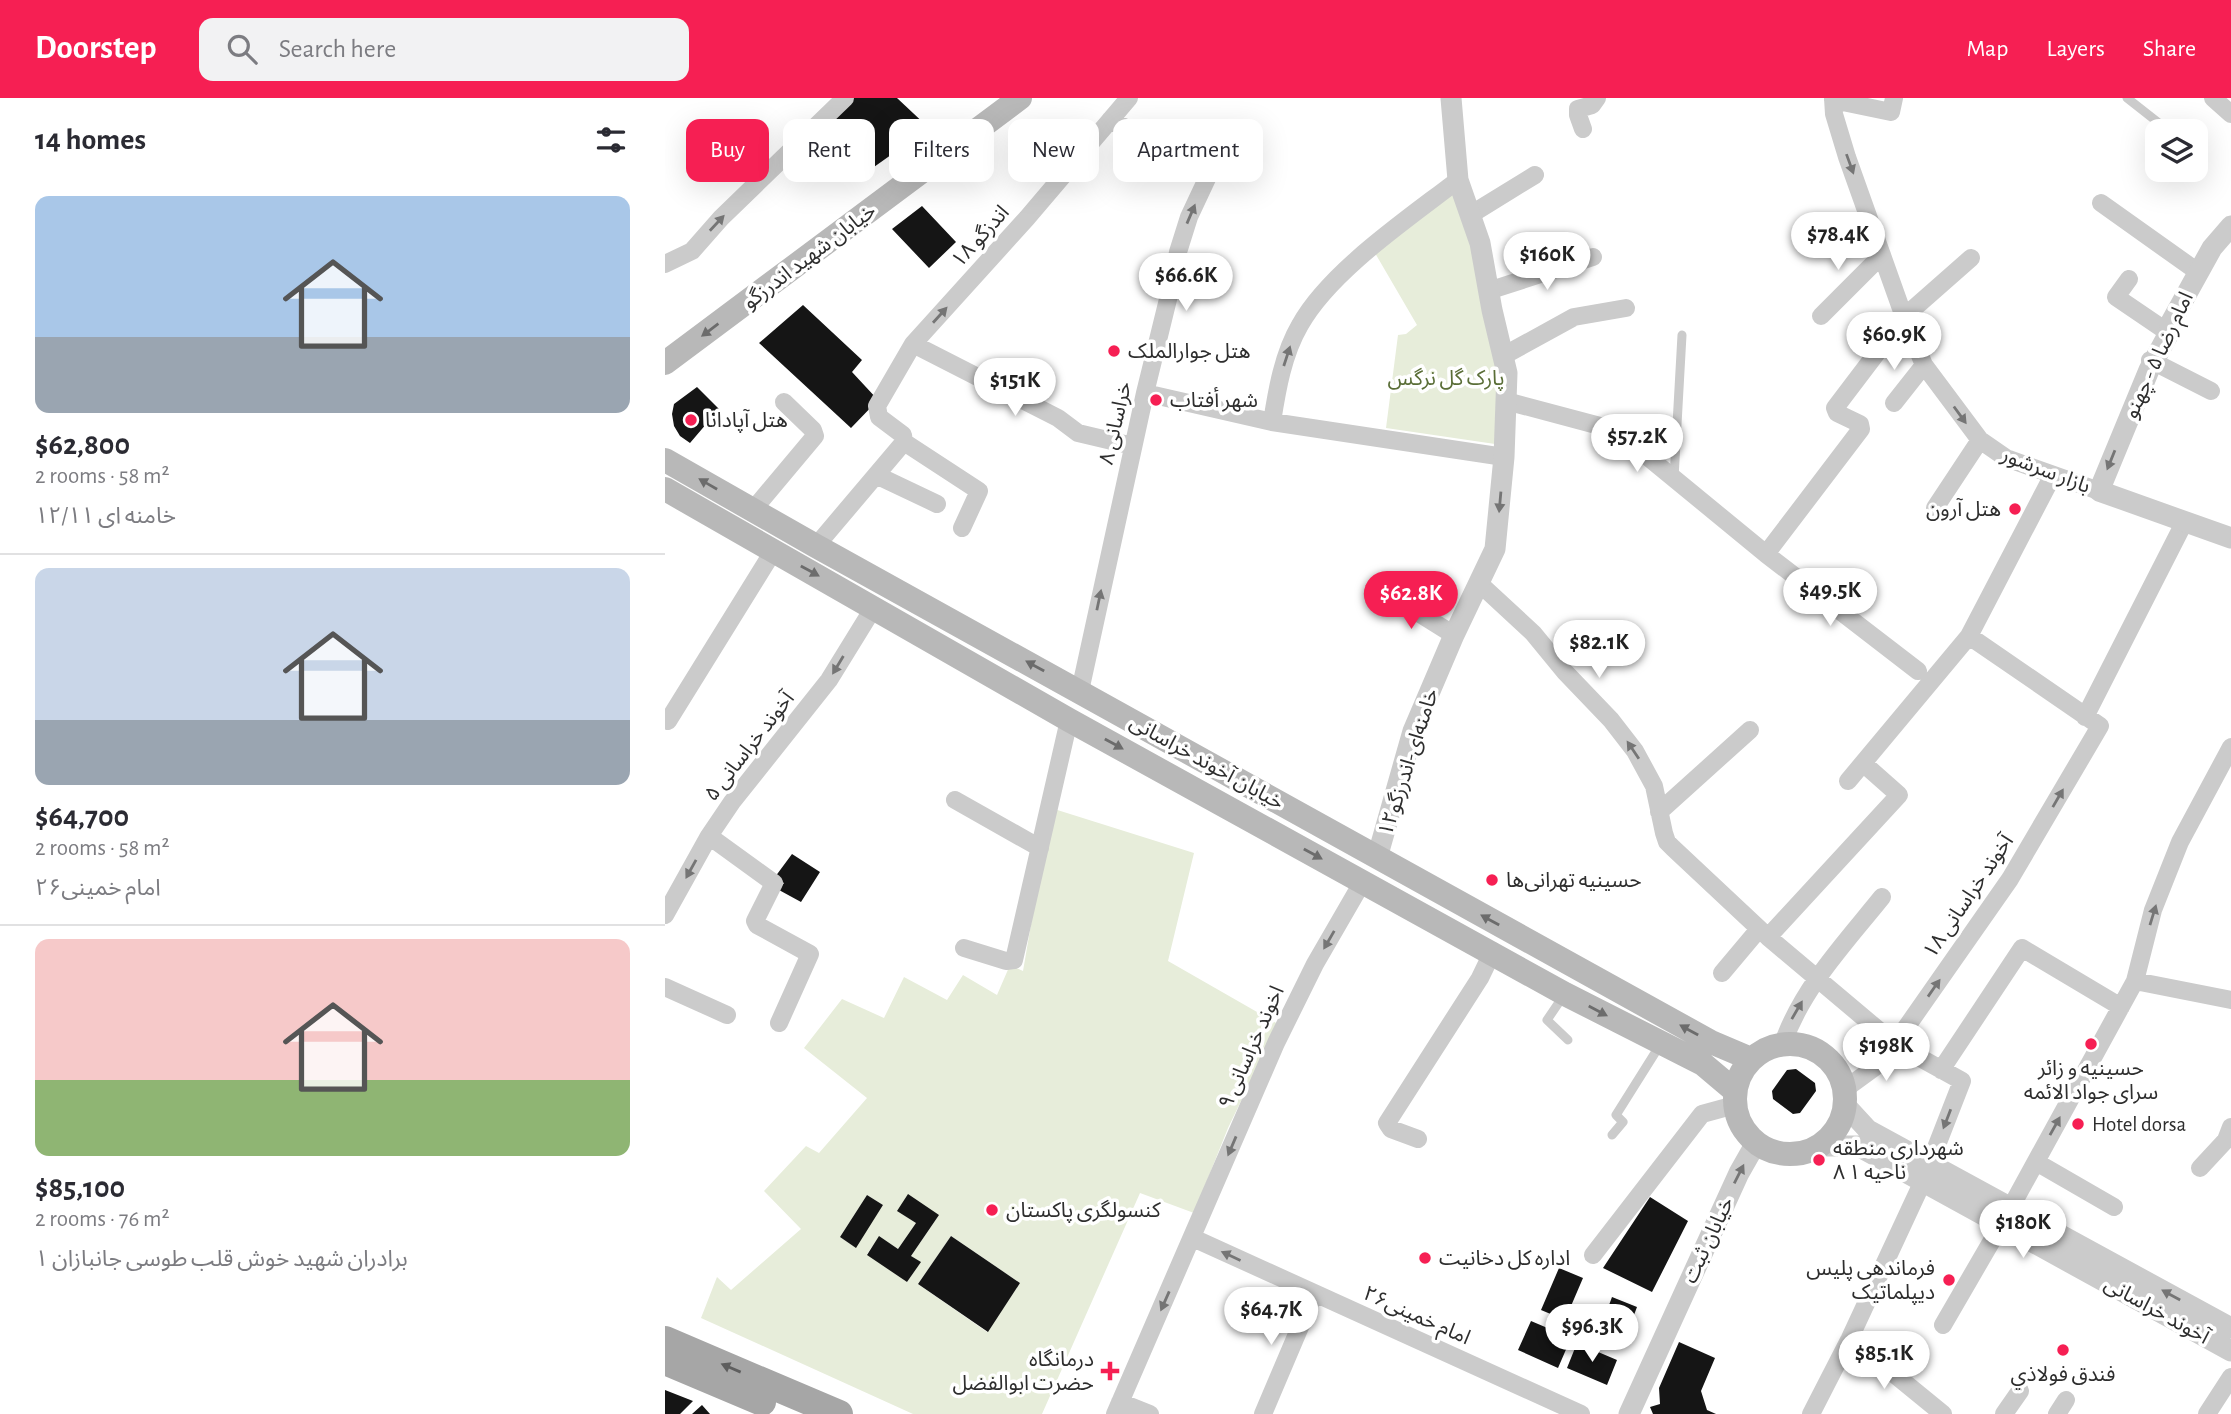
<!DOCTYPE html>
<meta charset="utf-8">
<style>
body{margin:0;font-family:"Alegreya Sans","Noto Sans Arabic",sans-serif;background:#f2f2f3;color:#2b2b33;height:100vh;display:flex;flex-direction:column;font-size:26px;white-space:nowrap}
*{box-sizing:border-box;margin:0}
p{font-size:23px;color:#7c7c81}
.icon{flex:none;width:38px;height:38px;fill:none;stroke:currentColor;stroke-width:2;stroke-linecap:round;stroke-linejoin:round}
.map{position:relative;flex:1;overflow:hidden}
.panel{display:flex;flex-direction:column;background:#fff;width:665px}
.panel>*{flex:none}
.top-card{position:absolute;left:21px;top:21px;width:665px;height:63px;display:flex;gap:14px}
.tools{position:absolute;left:1480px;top:21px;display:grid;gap:14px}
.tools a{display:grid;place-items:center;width:63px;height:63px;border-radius:14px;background:#fff;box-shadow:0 7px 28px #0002;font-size:35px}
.price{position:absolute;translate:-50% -60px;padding:0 16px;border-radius:24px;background:#fff;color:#222;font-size:23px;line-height:46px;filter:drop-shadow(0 2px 4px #0008)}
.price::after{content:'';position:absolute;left:50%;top:42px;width:21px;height:16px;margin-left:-10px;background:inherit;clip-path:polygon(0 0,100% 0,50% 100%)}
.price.active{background:#f61f53;color:#fff}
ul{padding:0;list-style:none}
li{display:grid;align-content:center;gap:14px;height:371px;padding:0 35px}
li+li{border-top:2px solid #e1e1e2}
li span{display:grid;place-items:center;height:217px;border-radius:14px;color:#555}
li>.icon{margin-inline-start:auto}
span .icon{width:126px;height:126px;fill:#fffc;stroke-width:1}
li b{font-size:30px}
h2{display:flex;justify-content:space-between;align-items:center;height:84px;padding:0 35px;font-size:30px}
.chip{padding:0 24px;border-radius:14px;background:#fff;box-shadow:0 7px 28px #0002;font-size:24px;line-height:63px}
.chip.active{background:#f61f53;color:#fff}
header{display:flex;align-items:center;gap:42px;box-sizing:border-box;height:98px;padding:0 35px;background:#f61f53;color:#fff}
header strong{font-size:33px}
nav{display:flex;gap:38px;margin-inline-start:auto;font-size:24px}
.search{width:490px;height:63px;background:#f2f2f3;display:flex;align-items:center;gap:18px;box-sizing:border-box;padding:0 24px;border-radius:14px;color:#7c7c81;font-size:26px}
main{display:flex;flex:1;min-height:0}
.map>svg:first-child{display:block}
.green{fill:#e7edda;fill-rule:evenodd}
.building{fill:#151515}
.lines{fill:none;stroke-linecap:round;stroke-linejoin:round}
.service{stroke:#cbcbcb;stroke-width:9}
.minor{stroke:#cbcbcb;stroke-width:18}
.tertiary{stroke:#cbcbcb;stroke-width:21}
.secondary{stroke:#b8b8b8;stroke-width:24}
.primary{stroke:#a6a6a6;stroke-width:28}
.oneway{fill:#757575}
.oneway2{fill:#6c6c6c}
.oneway3{fill:#5e5e5e}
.poi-dot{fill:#f61f53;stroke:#fff;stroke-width:2.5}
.labels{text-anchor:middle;stroke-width:7;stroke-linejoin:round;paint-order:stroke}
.street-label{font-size:21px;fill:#2e2e2e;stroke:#fff}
.poi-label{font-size:21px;fill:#2e2e2e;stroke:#fff;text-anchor:start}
.park-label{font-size:21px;fill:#5a6e37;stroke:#fff}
</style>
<header>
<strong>Doorstep</strong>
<div class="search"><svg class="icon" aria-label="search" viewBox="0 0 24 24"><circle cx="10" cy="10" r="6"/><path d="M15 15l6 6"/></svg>Search here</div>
<nav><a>Map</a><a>Layers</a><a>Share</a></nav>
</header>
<main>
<section class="panel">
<h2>14 homes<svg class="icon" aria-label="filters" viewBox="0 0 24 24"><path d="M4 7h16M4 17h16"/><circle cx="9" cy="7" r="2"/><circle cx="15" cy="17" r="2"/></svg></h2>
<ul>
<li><span style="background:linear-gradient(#a9c7e8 65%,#9aa5b1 0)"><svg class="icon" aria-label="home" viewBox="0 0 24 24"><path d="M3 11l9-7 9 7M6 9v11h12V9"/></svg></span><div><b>$62,800</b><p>2 rooms · 58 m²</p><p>خامنه ای ۱۲/۱۱</p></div></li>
<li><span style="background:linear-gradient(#c9d6e8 70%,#9aa5b1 0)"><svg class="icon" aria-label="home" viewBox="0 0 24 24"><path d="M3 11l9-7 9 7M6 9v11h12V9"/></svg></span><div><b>$64,700</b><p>2 rooms · 58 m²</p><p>امام خمینی۲۶</p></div></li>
<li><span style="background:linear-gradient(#f6c9c9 65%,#8fb573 0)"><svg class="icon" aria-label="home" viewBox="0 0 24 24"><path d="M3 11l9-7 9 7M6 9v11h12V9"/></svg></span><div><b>$85,100</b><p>2 rooms · 76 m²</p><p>برادران شهید خوش قلب طوسی جانبازان ۱</p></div></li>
</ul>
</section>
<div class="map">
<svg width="1566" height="1316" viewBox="0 0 1566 1316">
<rect width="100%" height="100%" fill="#fff"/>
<path class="green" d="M787,93l20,56 27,125 -4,72 -109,-16 12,-93 8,-1 11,-9 -42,-72z
M386,710l143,45 -26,108 110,63 -50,104 -34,85 -54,-20 -98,221h-129l-212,-96 16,-41 14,13 70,-61 -37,-38 42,-45 13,7 48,-55 -63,-50 38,-49 42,19 20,-41 43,23 16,-25 34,20 13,-30 13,6zM202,1097l16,10 -28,42 -15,-10zM233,1113l41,4 -28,41 9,7 -13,19 -40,-28 12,-17 19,12 18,-26zM286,1138l69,47 -33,49 -69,-48z"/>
<path class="building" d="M185,0h47l32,30 -72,51 -44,-42z
M257,108l34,36 -27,26 -37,-39z
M138,207l59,55 -10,12 26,28 -27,28 -92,-85z
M32,289l22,22 -29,34 -10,-7 -6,-10 -2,-12 2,-10z
M127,756l28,18 -19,30 -22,-12 5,-7 -9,-6z
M1131,971l19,14 1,8 -16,22 -7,1 -20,-15 -1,-8 15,-21z
M243,1096l31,21 -28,41 10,6 -14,20 -40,-27 12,-19 19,13 18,-26 -19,-12z
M202,1097l16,10 -27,43 -16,-11z
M985,1099l38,24 -36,71 -49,-24z
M286,1138l69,47 -32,49 -70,-48z
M894,1170l24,10 -18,42 -24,-10z
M947,1199l25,10 -14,37 -25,-9z
M866,1223l40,17 -13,30 -40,-18z
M1014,1244l36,16 -14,33 6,19 9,4h-63l-3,-7 10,-3 -1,-16z
M912,1245l40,17 -10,25 -40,-17z
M0,1292l28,11 -13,13h-15z
M37,1307l8,9h-18z"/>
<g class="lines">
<path class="service" d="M1462,0l42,33
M1009,380l8,-143
M899,897l-17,25 21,20
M947,1037l11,-13 -7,-7 44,-70"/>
<path class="minor" d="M1168,0l1,16 13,43 57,160 20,48 56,75 26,18 93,33
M1548,0l18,16
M1168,2l58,12 3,-14
M918,31l-5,-14v-6l14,-4 5,-7
M1436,105l97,69
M805,117l65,-40
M0,166l27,-13 29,-33 124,-120
M1464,181l-13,18 53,36
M823,193l105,-34
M1156,218l61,-61
M248,246l145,74 20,15 55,13
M838,258l71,-39 52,-9
M1485,262l61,31
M480,295l127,29 232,35
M841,303l109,29 151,124 152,117
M1229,305l30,-38
M607,324c5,-32 11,-68 28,-97 30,-54 109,-107 158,-145
M239,344l75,49 -17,37
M211,377l61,29
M1270,410l45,-68
M88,412l62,-74 -2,-6 -29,-28
M151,448l88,-104 -1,-7 -24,-18 -2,-11 36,-62 114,-126 102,-120
M1101,456l95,-125 -1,-5 -23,-11 -2,-5 69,-91 67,-59
M815,486l53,49 32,39 46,48 24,31 19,35 10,47 3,9 6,6 95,89 127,107 67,37 -32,82
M725,497l64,40
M415,593l65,-298 27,-110 6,-31 11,-35 22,-47 -101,-50
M1420,619l100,-196
M3,623l106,-171
M1183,683l121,-145 84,-161
M290,702l85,48
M994,714l91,-82
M44,738l65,47 -19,38 2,4 53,29 -31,69
M0,817l44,-79 23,-34 97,-122 45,-73
M1103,839l131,-142 -35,-31
M299,850l42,13 8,-1 55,-240
M1057,875l37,-44
M1470,883l96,19
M0,889l62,28
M1118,945c20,-56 62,-100 99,-146
M1276,972l81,-122 99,59
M1180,991l37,-27 128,-183 90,-153 -131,-90
M753,1041l-27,-10 -4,-6 93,-145 13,-27
M1371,1064l78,45
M1535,1070l26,-28 5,-13
M1346,1109l124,-226 18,-71 27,-68 51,-95
M528,1140l388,176
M928,1157l109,-141 33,-9
M1278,1227l58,-100
M1185,1240l93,76
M455,1304l30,12
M450,1316l161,-371 39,-79 48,-83
M598,1316l51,-120
M1146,1316l39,-76 73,-157
M1339,1316l16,-23
M1392,1316l9,-14
M1542,1316l24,-37"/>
<path class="tertiary" d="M1566,128l-19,22 -42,76 -1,9 -20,37 -50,121 132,47
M712,760l36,-127 41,-96 41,-86 9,-92 3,-84 -15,-63 -12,-67 -22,-63 -7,-82
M1180,1007l23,25 363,198
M1155,1048h38l373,205
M964,1316l110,-241 17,-30"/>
<path class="secondary" d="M0,265l355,-265
M0,362l151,86 895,496 40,17
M0,391l404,231 496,274 138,70 32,27
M1070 1001a55 55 0 1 1 110 0a55 55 0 1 1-110 0Z"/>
<path class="primary" d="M0,1242l174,74
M0,1263l97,41"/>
</g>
<defs><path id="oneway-solid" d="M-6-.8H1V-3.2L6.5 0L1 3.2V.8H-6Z" transform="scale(1.75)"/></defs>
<g class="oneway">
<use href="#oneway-solid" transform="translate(1185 66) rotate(70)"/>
<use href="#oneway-solid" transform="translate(526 116) rotate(-67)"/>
<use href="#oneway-solid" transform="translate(52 125) rotate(-47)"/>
<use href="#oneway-solid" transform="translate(275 217) rotate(-48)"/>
<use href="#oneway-solid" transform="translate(622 258) rotate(-72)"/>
<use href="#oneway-solid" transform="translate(1295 317) rotate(54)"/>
<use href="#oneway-solid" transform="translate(1446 362) rotate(112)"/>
<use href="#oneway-solid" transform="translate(835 404) rotate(95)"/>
<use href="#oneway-solid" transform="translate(434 502) rotate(-78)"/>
<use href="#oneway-solid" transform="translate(173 567) rotate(121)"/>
<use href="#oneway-solid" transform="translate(968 652) rotate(-124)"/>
<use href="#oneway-solid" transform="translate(1393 700) rotate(-60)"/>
<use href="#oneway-solid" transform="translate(26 771) rotate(119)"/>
<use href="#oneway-solid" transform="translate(1488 817) rotate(-73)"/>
<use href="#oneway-solid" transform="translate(664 842) rotate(120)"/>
<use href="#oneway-solid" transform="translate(1269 890) rotate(-55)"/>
<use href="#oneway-solid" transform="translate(1132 912) rotate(-60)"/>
<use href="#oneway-solid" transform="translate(1282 1021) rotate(111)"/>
<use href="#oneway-solid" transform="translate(1390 1028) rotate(-61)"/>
<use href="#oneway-solid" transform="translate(567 1048) rotate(113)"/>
<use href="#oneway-solid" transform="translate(1074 1076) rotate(-63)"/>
<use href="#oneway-solid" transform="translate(566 1158) rotate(-155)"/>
<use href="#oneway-solid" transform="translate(1506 1197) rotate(-151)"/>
<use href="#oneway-solid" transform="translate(500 1203) rotate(114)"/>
</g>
<g class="oneway2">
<use href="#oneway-solid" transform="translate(45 232) rotate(143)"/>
<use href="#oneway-solid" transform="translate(43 386) rotate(-150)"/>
<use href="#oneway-solid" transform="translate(145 473) rotate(29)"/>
<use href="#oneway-solid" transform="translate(370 568) rotate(-151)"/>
<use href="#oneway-solid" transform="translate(449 646) rotate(29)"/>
<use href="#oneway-solid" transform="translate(648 756) rotate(29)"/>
<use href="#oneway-solid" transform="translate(825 822) rotate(-151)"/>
<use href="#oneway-solid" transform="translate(933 913) rotate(28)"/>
<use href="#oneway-solid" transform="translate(1024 932) rotate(-151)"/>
</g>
<use class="oneway3" href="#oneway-solid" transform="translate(66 1270) rotate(-157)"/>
<g class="poi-dot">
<circle cx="449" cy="253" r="7"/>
<circle cx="491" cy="302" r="7"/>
<circle cx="26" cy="322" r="7"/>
<circle cx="1350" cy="411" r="7"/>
<circle cx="827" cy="782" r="7"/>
<circle cx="1426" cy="946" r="7"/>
<circle cx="1413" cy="1026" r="7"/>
<circle cx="1154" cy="1062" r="7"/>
<circle cx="327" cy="1112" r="7"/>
<circle cx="760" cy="1160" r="7"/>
<circle cx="1284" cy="1182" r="7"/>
<circle cx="1398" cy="1252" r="7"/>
<path d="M441.5 1262.5h7v7h7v7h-7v7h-7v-7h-7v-7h7z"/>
</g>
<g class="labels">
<g class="street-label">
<text transform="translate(315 138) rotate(-48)" y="7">اندزگو ۱۸</text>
<text transform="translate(144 158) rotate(-37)" y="7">خیابان شهید اندرزگو</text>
<text transform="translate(1493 257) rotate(-65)" y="7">امام رضا ۵ - چهنو</text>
<text transform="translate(450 325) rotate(-77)" y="7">خراسانی ۸</text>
<text transform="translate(1381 372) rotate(21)" y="7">بازار سرشور</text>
<text transform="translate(84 648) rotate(-52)" y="7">آخوند خراسانی ۵</text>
<text transform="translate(542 664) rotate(29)" y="7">خیابان آخوند خراسانی</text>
<text transform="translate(743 664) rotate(-72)" y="7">خامنه‌ای-اندرزگو۱۲</text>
<text transform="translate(1303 798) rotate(-56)" y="7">آخوند خراسانی ۱۸</text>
<text transform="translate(586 949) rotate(-66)" y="7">اخوند خراسانی ۹</text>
<text transform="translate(1043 1142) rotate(-65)" y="7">خیابان ثبت</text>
<text transform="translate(1492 1212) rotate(29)" y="7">آخوند خراسانی</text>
<text transform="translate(752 1217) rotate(24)" y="7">امام خمینی۲۶</text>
</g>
<g class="poi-label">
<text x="463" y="260">هتل جوارالملک</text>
<text x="505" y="309">شهر أفتاب</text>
<text x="40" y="329">هتل آپادانا</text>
<text x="1336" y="418" text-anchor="end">هتل آرون</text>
<text x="841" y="789">حسینیه تهرانی‌ها</text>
<text x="1426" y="977" text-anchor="middle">حسینیه و زائر<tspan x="1426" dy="24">سرای جواد الائمه</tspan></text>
<text x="1427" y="1033">Hotel dorsa</text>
<text x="1168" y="1057">شهرداری منطقه<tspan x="1168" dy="24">۸ ناحیه ۱</tspan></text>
<text x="341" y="1119">کنسولگری پاکستان</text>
<text x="774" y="1167">اداره کل دخانیت</text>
<text x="1270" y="1177" text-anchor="end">فرماندهی پلیس<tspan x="1270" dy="24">دیپلماتیک</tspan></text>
<text x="429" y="1268" text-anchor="end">درمانگاه<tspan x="429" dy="24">حضرت ابوالفضل</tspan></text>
<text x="1398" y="1283" text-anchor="middle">فندق فولاذي</text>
</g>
<g class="park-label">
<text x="781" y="287">پارک گل نرگس</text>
</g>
</g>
</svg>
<div class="tools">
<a><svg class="icon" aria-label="layers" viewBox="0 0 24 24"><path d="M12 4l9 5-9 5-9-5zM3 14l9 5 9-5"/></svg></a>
</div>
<b class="price" style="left:1173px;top:174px">$78.4K</b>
<b class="price" style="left:882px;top:194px">$160K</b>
<b class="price" style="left:521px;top:215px">$66.6K</b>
<b class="price" style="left:1229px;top:274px">$60.9K</b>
<b class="price" style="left:350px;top:320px">$151K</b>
<b class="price" style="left:972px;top:376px">$57.2K</b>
<b class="price" style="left:1165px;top:530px">$49.5K</b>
<b class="price active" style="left:746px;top:533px">$62.8K</b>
<b class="price" style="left:934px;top:582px">$82.1K</b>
<b class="price" style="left:1221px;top:985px">$198K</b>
<b class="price" style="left:1358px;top:1162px">$180K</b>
<b class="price" style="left:606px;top:1249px">$64.7K</b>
<b class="price" style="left:927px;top:1266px">$96.3K</b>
<b class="price" style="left:1219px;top:1293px">$85.1K</b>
<div class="top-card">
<a class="chip active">Buy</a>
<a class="chip">Rent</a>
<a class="chip">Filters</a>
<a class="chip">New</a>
<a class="chip">Apartment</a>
</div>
</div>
</main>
